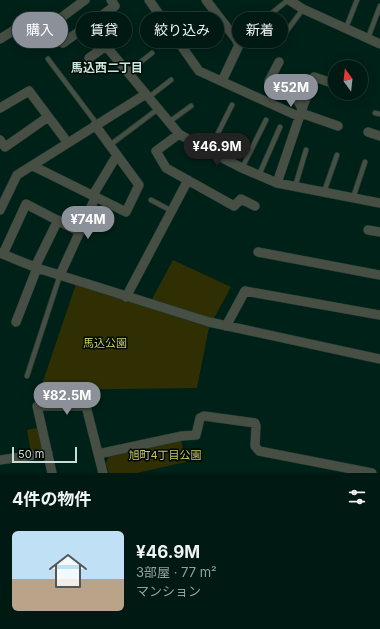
<!DOCTYPE html>
<html lang="ja">
<meta charset="utf-8">
<style>
body{margin:0;font-family:Inter,"Noto Sans JP",sans-serif;background:#0e2620;color:#f1f3f6;height:100vh;display:flex;flex-direction:column;font-size:15px;white-space:nowrap}
*{box-sizing:border-box;margin:0}
p{font-size:13px;color:#95a09f}
.icon{flex:none;width:22px;height:22px;fill:none;stroke:currentColor;stroke-width:2;stroke-linecap:round;stroke-linejoin:round}
.map{position:relative;height:473px;overflow:hidden}
.details{display:flex;flex-direction:column;background:#001912;flex:1}
.details>*{flex:none}
.banner{position:absolute;left:12px;top:12px;width:356px;height:36px;display:flex;gap:8px}
.needle{width:26px;rotate:345deg}
.controls{position:absolute;left:328px;top:60px;display:grid;gap:8px}
.controls a{display:grid;place-items:center;width:40px;height:40px;border-radius:50%;background:#001912;box-shadow:0 2px 10px #0003,0 0 0 1px #223832;font-size:20px}
.scale{position:absolute;left:12px;bottom:10px;width:65px;box-sizing:border-box;padding-left:4px;border:2px solid #cadcd5;border-top:0;font-size:11px;line-height:14px;white-space:nowrap;color:#cadcd5;-webkit-text-stroke:3px #010805;paint-order:stroke}
.price{position:absolute;translate:-50% -34px;padding:0 9px;border-radius:14px;background:#8c9099;color:#fff;font-size:13px;line-height:26px;filter:drop-shadow(0 1px 2px #0008)}
.price::after{content:'';position:absolute;left:50%;top:24px;width:12px;height:9px;margin-left:-6px;background:inherit;clip-path:polygon(0 0,100% 0,50% 100%)}
.price.active{background:#222;color:#fff}
ul{padding:0;list-style:none}
li{display:flex;align-items:center;gap:12px;height:100px;padding:0 12px}
li span{display:grid;place-items:center;flex:none;width:112px;height:80px;border-radius:6px;color:#555}
li>.icon{margin-inline-start:auto}
span .icon{width:48px;height:48px;fill:#fffc;stroke-width:1}
li b{font-size:17px}
h2{display:flex;justify-content:space-between;align-items:center;height:48px;padding:0 12px;font-size:17px}
.pill{padding:0 14px;border-radius:18px;background:#001912;box-shadow:0 2px 10px #0003,0 0 0 1px #223832;font-size:14px;line-height:36px}
.pill.active{background:#8c9099;color:#fff}
.map>svg:first-child{display:block}
.green{fill:#2f2f03}
.lines{fill:none;stroke-linecap:round;stroke-linejoin:round}
.lane-casing{stroke:#1c3b32;stroke-width:6}
.street-casing{stroke:#1c3b32;stroke-width:10}
.lane{stroke:#474f45;stroke-width:4.5}
.street{stroke:#474f45;stroke-width:9}
.labels{text-anchor:middle;stroke-width:3;stroke-linejoin:round;paint-order:stroke}
.park-label{font-size:11px;fill:#c8c862;stroke:#010805}
.neighbourhood-label{font-size:12px;font-weight:bold;fill:#c5eadc;stroke:#010805}
</style>
<div class="map">
<svg width="380" height="473" viewBox="0 0 380 473">
<rect width="100%" height="100%" fill="#002118"/>
<path class="green" d="M173,260l58,27 -18,33 -62,-19z
M76,284l133,43 -12,61 -157,2z
M41,427l3,19 -3,6 -10,1 -4,-23z
M181,440l5,22 -49,11h-28l-3,-10 3,-7z"/>
<g class="lines">
<g class="lane-casing">
<path id="lane" d="M262,21l26,-21
M85,27l16,22
M346,28l11,-28
M283,36l20,-27
M368,38l12,-32
M48,59l49,65
M128,72l24,-19
M149,97l22,-17
M375,113l5,1
M169,122l22,-16
M110,145l48,-36
M209,151l23,-46
M242,168l24,-48
M259,175l21,-48
M295,187l11,-37
M324,192l13,-37
M353,198l12,-36
M151,200l21,11
M27,376l33,-101"/>
</g>
<g class="street-casing">
<path id="street" d="M85,0l-35,26 13,17 52,-37 -4,-6
M149,0l50,71 101,46
M206,0l30,39 3,6 -17,36
M289,0l14,9 77,35
M0,39l16,-10
M89,58l17,-12 73,88 28,16 35,18 35,15 103,20
M279,62l-10,19v4c14,12 24,2 33,24
M0,108l29,-17 39,52
M301,113l37,13
M368,132l12,4
M179,134l-23,17 10,17 68,38 7,-7 14,7
M0,140l5,7 43,-30
M33,166l93,46 13,-27 -44,-60
M277,183l25,-74 12,-32 21,7
M93,195l24,-40
M0,210l17,-35 129,-81
M368,230l12,2
M258,252l122,23
M0,253l37,15 172,54 171,37
M3,254l23,-50 54,28
M35,267l23,-47
M60,275l36,-79
M126,297l62,-117
M16,322l21,-54
M226,326l19,-35 135,24
M98,454l84,-18 14,-1 4,-17 4,-2 51,7 1,3 -1,20 4,5 113,22
M0,460l48,-7
M52,473l-15,-67h49l17,67"/>
</g>
<use href="#lane" class="lane"/>
<use href="#street" class="street"/>
</g>
<g class="labels">
<g class="park-label">
<text x="105" y="347">馬込公園</text>
<text x="165" y="459">旭町4丁目公園</text>
</g>
<g class="neighbourhood-label">
<text x="107" y="72">馬込西二丁目</text>
</g>
</g>
</svg>
<div class="controls">
<a><svg class="needle" viewBox="-14 -14 28 28"><path d="M0-13l5 13h-10z" fill="#e53935"/><path d="M0 13l5-13h-10z" fill="#95a09f"/></svg></a>
</div>
<div class="scale">50 m</div>
<b class="price" style="left:291px;top:108px">¥52M</b>
<b class="price active" style="left:217px;top:167px">¥46.9M</b>
<b class="price" style="left:88px;top:240px">¥74M</b>
<b class="price" style="left:67px;top:416px">¥82.5M</b>
<div class="banner">
<a class="pill active">購入</a>
<a class="pill">賃貸</a>
<a class="pill">絞り込み</a>
<a class="pill">新着</a>
</div>
</div>
<section class="details">
<h2>4件の物件<svg class="icon" aria-label="filters" viewBox="0 0 24 24"><path d="M4 7h16M4 17h16"/><circle cx="9" cy="7" r="2"/><circle cx="15" cy="17" r="2"/></svg></h2>
<ul>
<li><span style="background:linear-gradient(#bfe0f5 60%,#b9a48a 0)"><svg class="icon" aria-label="home" viewBox="0 0 24 24"><path d="M3 11l9-7 9 7M6 9v11h12V9"/></svg></span><div><b>¥46.9M</b><p>3部屋 · 77 m²</p><p>マンション</p></div></li>
</ul>
</section>
